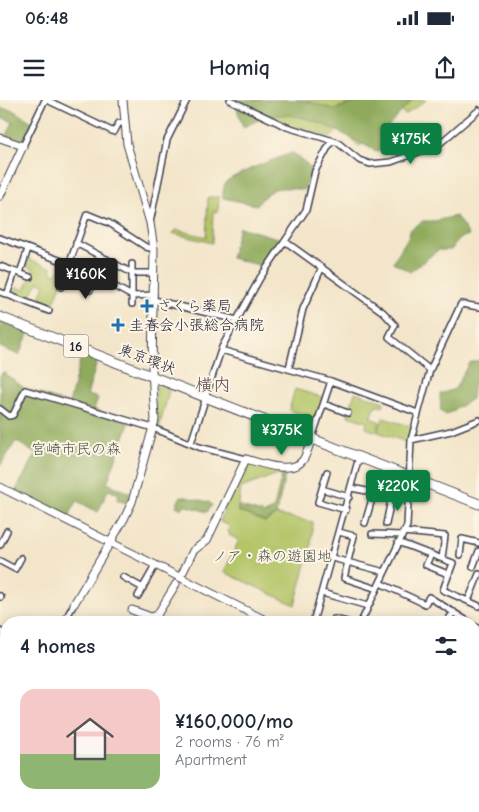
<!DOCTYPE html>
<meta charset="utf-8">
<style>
body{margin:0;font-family:"Comic Neue","Klee One",sans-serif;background:#f2f2f3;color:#1f2937;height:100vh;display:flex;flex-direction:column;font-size:19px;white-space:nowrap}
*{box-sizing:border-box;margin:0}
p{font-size:16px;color:#747a83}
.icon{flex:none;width:28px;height:28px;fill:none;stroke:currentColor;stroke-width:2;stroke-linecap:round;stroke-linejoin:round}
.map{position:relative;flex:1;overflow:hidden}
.sheet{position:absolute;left:0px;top:516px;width:480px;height:196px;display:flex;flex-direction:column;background:#fff;border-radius:20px 20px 0 0;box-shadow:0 2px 12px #0003}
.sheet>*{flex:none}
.price{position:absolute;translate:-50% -42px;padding:0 11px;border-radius:5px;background:#0b8043;color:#fff;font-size:16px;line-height:32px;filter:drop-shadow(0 1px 2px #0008)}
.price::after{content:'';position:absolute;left:50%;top:30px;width:15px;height:11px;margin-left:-8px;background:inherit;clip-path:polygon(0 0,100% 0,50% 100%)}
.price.selected{background:#222;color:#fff}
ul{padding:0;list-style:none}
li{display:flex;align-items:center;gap:15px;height:125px;padding:0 20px}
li+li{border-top:1px solid #e0e1e3}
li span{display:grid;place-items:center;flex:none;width:140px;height:100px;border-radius:15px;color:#555}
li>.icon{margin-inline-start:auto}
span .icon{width:60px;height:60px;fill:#fffc;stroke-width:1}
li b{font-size:21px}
h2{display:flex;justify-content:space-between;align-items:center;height:60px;padding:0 20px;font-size:21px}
.status{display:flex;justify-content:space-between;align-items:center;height:35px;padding:0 25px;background:#fff;direction:ltr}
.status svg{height:14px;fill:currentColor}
header{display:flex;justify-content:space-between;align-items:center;height:65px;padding:0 20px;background:#fff;font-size:22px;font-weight:700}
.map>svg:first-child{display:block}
.green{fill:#b4c568;stroke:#6b7452}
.forest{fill:#8faa5c;stroke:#58664c}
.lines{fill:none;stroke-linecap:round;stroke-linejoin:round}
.street-casing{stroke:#413f50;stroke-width:8}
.secondary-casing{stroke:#413f50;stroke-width:9}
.primary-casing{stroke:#413f50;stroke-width:10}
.highway-casing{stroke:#413f50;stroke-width:11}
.street{stroke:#fff;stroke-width:5}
.secondary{stroke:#fff;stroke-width:7}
.primary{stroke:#fff;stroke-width:8}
.highway{stroke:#fff;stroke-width:9}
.poi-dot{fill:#1f6fb2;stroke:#fcf5e5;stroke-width:2}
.labels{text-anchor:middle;stroke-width:4;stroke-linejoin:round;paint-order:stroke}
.shield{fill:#fcf5e5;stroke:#63616e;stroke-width:1}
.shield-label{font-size:14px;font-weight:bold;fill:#22223b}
.poi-label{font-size:15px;fill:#22223b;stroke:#fcf5e5;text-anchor:start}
.street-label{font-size:15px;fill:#22223b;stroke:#fcf5e5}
.park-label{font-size:15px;fill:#4e5348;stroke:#fcf5e5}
.quarter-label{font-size:18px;fill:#5e4c54;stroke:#fcf5e5}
</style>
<div class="status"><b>06:48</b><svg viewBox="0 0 49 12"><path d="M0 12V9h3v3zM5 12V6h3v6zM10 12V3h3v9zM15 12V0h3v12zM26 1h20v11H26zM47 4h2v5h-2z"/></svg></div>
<header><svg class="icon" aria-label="menu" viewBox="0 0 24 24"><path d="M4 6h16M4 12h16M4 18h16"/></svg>Homiq<svg class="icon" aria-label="share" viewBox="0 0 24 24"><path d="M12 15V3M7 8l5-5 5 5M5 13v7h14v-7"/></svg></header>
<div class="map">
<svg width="479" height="712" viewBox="0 0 479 712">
<rect width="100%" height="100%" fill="#fcf5e5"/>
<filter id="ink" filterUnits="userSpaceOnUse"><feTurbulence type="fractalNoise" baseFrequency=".02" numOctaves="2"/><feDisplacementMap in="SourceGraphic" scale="10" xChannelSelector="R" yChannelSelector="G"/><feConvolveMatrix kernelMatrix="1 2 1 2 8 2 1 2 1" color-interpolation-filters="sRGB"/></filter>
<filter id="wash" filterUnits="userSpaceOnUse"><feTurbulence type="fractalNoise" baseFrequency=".0096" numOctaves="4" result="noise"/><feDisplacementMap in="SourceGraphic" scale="20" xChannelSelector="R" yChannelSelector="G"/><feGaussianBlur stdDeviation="1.12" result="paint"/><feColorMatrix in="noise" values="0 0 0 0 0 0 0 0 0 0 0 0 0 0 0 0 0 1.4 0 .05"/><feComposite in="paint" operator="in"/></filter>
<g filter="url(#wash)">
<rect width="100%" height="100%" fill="#f3e5c9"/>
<path class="green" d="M232,0h194l-21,15 -6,-7 -21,18 13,16 -21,5 -6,-4 -5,3 -19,-18 -10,10 -26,-9 -12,-2z
M208,97h11l-1,15 -5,-1 -1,32 -40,-10 5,-3 29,7z
M27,158l25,10 -1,4 6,2 5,-11 6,4 -17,43 -13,-6 7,-20 -7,-2 -10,19 -14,-6 3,-8 8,3 9,-21 -10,-4z
M160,283l10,4 -11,41 -3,-2v-39z
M295,289l30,9 -8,21 -28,-9z
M355,292l29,10 -1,5 -7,-2 -5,13 9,4 -3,10 -11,-4 1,-6 -19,-6z
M383,318l30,9 -4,16 -31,-11z
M248,362l38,9 -45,17 -3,23 27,11 11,-7 37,7 -2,23 -16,60 -71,-33 15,-32 -10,-5 1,-2 -3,-2 3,-5 -10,-4 5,-15z"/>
<path class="forest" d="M234,0h69l31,9 30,-9h48l-28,31 -1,19 -7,1c-27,-14 -68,-39 -100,-36 -11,1 -23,8 -33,12z
M0,8l13,2 19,12 -10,21 -16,-6 7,-15 -10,-4 -3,1z
M293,53l15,12 3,7 -7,18c-25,-3 -31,-6 -47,15l-34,-7c0,-5 0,-11 3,-16 4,-6 58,-27 67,-29z
M456,116l13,19 -9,3 -9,12h-13l-28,22 -17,-10 16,-26 1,-6 13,-9h12z
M239,127l46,13 -19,27 -35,-9z
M0,221l29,11 -10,23 -19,-8z
M82,252l16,7 -11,36 11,3 -4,11 35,14 -22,60 23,10 -3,10 -10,-3 2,-6 -11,-4 -10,22 -21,-11 -9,17 -52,-28 20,-36 -20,-13 -16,25v-90l3,-4 21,16 45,16z
M479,260v23l-5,1 -2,15 -26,16 -5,-4 -1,-17 15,-5 14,-26z
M286,371l-10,44 -11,7 -27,-11v-5l27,8 9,-6 8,-34z
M181,396l28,6 3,3 -5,7 -23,-7 -2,4 -6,-3z"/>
</g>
<g filter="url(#ink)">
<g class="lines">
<g class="street-casing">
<path id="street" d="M47,0l67,32 5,-9h5
M230,0l57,27 50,15 22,18 11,4 21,-2 47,-17 41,-35
M23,46l22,-46
M150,123l17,-83 20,-40
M0,138l70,26
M286,142l97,70 12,13 -6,12 41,33
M76,143l56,30h22
M70,162l62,34 22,-1
M132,164v40
M0,166l30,11
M20,173l8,-24
M65,176l25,14 8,-13
M98,177l9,-18
M61,187l26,-73 22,9 37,24 8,2
M0,192l49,19
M7,195l8,-23
M154,200l83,20
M221,250l110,31 87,32
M289,268l14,-59 19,-42
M207,292l15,-45 38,-69 46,-68 9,-39 17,-31
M324,304l24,9
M0,309l9,7 4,-1 12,-25 128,38
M153,328l46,19 47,12
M312,338l19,-57
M411,340l40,-9 28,-11
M191,343l15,-46
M327,372l-9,30 28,8
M351,388l58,11
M322,389l27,8
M365,423l9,-31
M386,424l6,-29
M339,432l15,4 -10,42 33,11
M403,432l42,4 -3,22
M372,434l30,1
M398,442l55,21 -10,27 36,16
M0,445l7,-14
M431,454l-5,11 22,9
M460,455l2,-16 17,4
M332,458l53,14
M0,461l15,8 6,-11
M473,467l6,-16
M123,477l20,11
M380,483l45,21 4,-7 40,25
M322,493l46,13
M0,496l1,1
M138,496l17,-30
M468,501l11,-27
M447,521l7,-9
M64,522l10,-18
M313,522l46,-165
M333,522l1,-3 13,3
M361,522l46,-96 4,-86 19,-70 31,-66 18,3
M474,526l5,3
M0,531l6,4
M0,647l6,-12
M474,668l5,4
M474,686l5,-9
M213,706l10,5
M312,706l10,6
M410,706l10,6
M166,712l3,-6
M193,712l3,-6
M458,712l4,-6"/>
</g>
<g class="secondary-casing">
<path id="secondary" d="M0,38l23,8 -23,50
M0,387l269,135
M183,472l10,-21 14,-11 39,-81c14,4 46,16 57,1 4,-6 6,-15 9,-22
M74,504l50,-85 8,-17 23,-82 -3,-50 2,-121 -4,-26 -23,-79 -4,-44
M132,510l19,7 6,-2 19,-31
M474,622l5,3"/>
</g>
<g class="primary-casing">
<path id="primary" d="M474,558l5,-6
M337,712l5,-6"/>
</g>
<g class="highway-casing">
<path id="highway" d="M0,217l479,187"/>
</g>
<use href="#street" class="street"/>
<use href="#secondary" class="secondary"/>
<use href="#primary" class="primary"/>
<use href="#highway" class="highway"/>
</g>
</g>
<g class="poi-dot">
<path d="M144.5 198.5h5v5h5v5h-5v5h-5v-5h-5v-5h5z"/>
<path d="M115.5 217.5h5v5h5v5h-5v5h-5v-5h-5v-5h5z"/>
</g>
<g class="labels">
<rect class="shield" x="63.5" y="234.5" width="25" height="23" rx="4"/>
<g class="shield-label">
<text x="76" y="251">16</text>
</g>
<g class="poi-label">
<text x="157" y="211">さくら薬局</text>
<text x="129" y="230">圭春会小張総合病院</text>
</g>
<g class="street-label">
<text transform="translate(147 259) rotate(21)" y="5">東京環状</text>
</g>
<g class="park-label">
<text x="76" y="354">宮崎市民の森</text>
<text x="272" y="461">ノア・森の遊園地</text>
</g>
<g class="quarter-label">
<text x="213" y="291">横内</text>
</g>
</g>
</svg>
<b class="price" style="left:411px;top:65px">¥175K</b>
<b class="price selected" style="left:86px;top:200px">¥160K</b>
<b class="price" style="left:282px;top:356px">¥375K</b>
<b class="price" style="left:398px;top:412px">¥220K</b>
<section class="sheet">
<h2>4 homes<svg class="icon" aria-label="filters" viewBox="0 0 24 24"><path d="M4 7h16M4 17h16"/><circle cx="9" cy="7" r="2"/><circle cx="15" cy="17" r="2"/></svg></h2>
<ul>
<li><span style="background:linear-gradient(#f6c9c9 65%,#8fb573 0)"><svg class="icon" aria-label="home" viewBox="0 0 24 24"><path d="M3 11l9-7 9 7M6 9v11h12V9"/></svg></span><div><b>¥160,000/mo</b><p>2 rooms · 76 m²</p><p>Apartment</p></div></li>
</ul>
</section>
</div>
